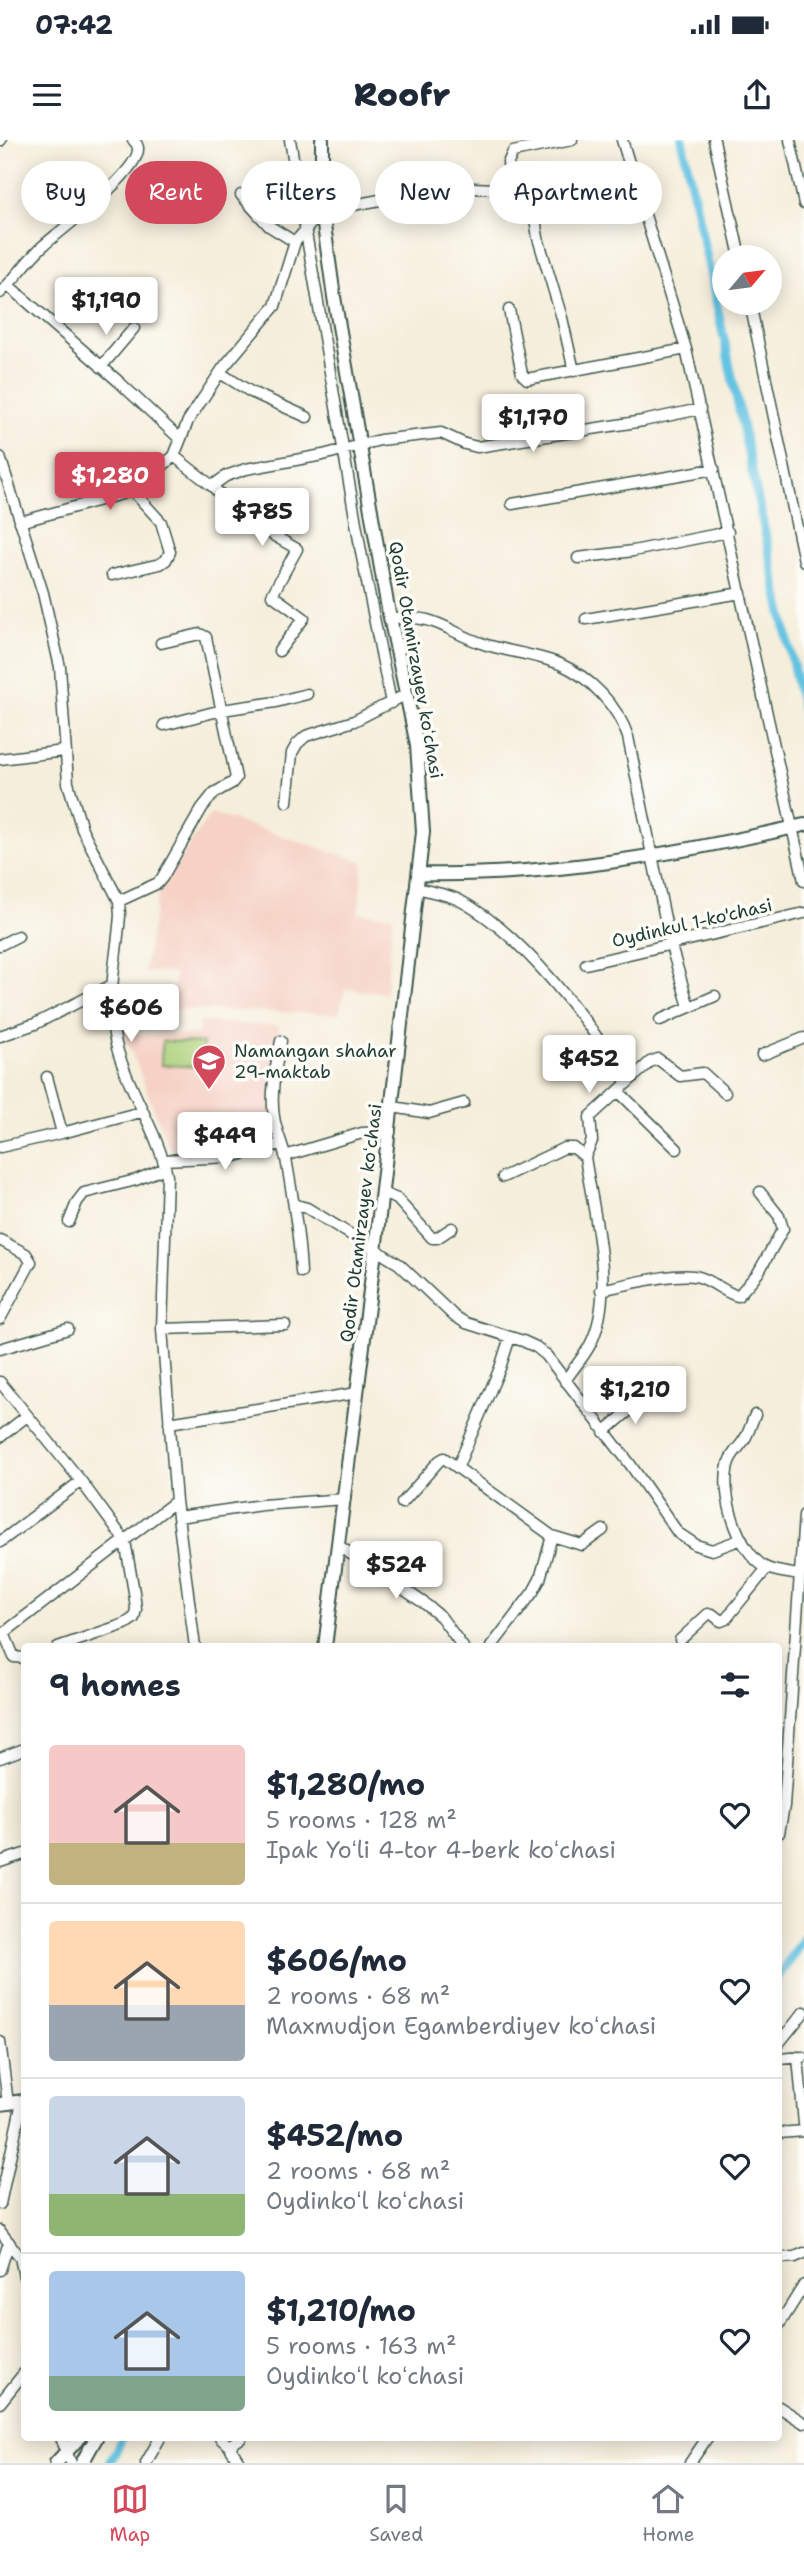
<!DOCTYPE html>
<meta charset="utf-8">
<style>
body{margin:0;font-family:"Shantell Sans",sans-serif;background:#f2f2f3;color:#1f2937;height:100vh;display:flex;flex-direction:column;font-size:26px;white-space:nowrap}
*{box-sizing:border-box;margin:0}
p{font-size:23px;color:#747a83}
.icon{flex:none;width:38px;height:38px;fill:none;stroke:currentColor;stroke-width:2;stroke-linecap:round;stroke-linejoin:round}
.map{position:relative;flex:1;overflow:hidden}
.side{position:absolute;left:21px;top:1503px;width:761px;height:798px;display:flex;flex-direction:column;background:#fff;border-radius:7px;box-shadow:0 4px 18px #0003}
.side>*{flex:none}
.banner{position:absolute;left:21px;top:21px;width:763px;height:63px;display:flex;gap:14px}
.needle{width:46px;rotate:61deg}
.fabs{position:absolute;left:712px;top:105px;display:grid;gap:14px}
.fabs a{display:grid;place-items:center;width:70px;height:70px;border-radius:50%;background:#fff;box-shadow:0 4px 18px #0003;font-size:35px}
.price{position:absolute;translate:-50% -60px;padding:0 16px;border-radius:7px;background:#fff;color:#222;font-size:23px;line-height:46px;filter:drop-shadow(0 2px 4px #0008)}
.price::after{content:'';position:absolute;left:50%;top:42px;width:21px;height:16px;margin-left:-10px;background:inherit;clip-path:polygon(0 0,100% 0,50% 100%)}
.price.current{background:#d1495b;color:#fff}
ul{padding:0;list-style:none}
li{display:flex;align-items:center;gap:21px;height:175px;padding:0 28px}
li+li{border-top:2px solid #e0e1e3}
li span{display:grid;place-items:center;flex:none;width:196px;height:140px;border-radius:7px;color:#555}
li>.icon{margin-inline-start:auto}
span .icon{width:84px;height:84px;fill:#fffc;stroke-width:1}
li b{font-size:30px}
h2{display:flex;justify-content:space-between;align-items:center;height:84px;padding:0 28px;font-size:30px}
.tag{padding:0 24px;border-radius:32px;background:#fff;box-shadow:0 4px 18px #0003;font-size:24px;line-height:63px}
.tag.current{background:#d1495b;color:#fff}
.status{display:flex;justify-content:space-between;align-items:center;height:49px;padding:0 35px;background:#fff;direction:ltr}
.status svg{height:19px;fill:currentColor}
header{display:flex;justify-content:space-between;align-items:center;height:91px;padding:0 28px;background:#fff;font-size:32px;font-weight:800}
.tabs{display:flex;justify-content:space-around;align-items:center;height:98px;border-top:2px solid #e0e1e3;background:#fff;font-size:19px;color:#747a83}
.tabs a{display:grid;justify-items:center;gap:4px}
.tabs .current{color:#d1495b}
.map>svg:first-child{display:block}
.built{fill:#f6d1c5}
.green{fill:#add17b;stroke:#668758;stroke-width:2}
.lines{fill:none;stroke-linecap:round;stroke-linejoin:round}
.canal{stroke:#64c3e2;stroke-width:9}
.minor-casing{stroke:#3f584d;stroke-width:13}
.major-casing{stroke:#3f584d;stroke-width:16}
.minor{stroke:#fff;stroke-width:10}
.major{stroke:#fff;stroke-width:12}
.labels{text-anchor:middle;stroke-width:7;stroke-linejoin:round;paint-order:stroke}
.street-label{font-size:18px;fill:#1f3d34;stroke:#fdfcf7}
.poi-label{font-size:18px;fill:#1f3d34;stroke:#fdfcf7;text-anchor:start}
</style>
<div class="status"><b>07:42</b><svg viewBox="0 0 49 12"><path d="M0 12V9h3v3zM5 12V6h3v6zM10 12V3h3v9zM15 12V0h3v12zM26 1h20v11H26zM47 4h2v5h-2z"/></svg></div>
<header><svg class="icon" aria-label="menu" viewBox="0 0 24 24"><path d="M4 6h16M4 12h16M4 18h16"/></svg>Roofr<svg class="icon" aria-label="share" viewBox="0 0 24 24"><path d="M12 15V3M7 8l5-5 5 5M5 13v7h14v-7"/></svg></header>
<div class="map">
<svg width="804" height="2323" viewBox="0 0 804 2323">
<rect width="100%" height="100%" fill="#fdfcf7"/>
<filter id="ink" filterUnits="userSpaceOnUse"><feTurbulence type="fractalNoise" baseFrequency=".0143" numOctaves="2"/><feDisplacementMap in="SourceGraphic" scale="14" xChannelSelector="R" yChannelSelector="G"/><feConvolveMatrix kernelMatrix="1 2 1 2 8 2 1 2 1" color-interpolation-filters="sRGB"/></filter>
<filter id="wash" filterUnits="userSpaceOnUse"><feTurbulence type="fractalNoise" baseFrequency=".00686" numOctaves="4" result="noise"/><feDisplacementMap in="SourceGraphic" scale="28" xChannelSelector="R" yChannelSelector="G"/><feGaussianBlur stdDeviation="1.57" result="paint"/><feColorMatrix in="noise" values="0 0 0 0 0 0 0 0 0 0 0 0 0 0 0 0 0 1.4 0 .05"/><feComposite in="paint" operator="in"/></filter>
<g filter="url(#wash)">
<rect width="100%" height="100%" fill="#f5eedb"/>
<path class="built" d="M211,673l152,49 -5,51 35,3 -7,77 -41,-4 -6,25 -166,-5 1,-36 -30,-2 15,-81z
M200,882l79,4 -7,103 -21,4 -1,15 -23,4 -52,3 -7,-9 -43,-112 73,1z"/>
<path class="green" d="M162,901l41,2 -1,24 -41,-2z"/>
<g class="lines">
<path class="canal" d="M682,0l122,577
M779,1836l25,-38
M110,2323l12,-25"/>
</g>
</g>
<g filter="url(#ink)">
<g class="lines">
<g class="minor-casing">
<path id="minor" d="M290,0l71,412 30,151
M622,0l64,209 118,532
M714,0l26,117
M790,0l14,64
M0,1l1,-1
M530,45l8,53 24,80 12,53
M511,47l-3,-24 5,-11 59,-12
M241,55l28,31 26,16
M8,145l110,96 62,58
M0,153c16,-15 28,-34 44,-48 18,-16 95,-73 94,-96 0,-5 -2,-6 -5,-9
M750,163l54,258
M509,170l13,64 5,5 159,-30
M101,227l33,-39
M220,233l31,19 56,25
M174,316l14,-35 35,-53 52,-62 20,-64 27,-31 126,-24 49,2 134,-16
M174,316l38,30 35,34 50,29 -25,46 32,23 -25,33
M0,317l43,136 17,74 8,116 14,46 37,72 1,14c-3,43 -15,86 -4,129 11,45 43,89 51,132l-5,153 14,172 19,146
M212,346l14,-10 20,-7 77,-14 57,-15 61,-7 24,11 12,3 166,-26 57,-12
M512,364l202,-35
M20,382l102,-28 17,-8 35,-30
M578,418l55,-7 95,-19
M112,435l48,-11 6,-4 4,-8 -9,-30 -30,-33
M391,478c49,-4 54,14 96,27 24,7 50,10 73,19 30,13 58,42 68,73l42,206 19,64
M586,479l155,-26
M164,585l58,-15 54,-8 31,-8
M0,619l64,-8
M287,662l5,-49 5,-9 9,-8 48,-15 53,-27
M417,748c14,4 30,6 42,12 63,33 131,122 168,183l-37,34 2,24 -7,16c8,55 32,136 5,188 -7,13 -17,24 -25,36
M119,761l39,-18 4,-5 40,-70 12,-15 18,-10 4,-5 -30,-141 -6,-3 -39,9
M0,805l18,-9
M586,824l218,-51
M660,880l55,-24
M0,896l35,-12 77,-39
M281,901c-5,25 -11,51 -7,76 2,14 9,28 12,42 7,38 13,74 15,113
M762,915l42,-17
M47,937l15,56
M627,943l23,-21 8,-3 22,17 23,-3 22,20
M618,951l59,58
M393,967l36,6 35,-10
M0,1007l62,-14 79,-21
M285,1016l77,-23 28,-1
M163,1020l68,-3 50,-13
M503,1037l61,-29h10l11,9
M382,1053l15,6 35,39h5l15,-10
M296,1065l11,3 92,56 55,52 12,7 57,18 13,6 10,8 84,109 48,69 18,12 16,5 30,-11
M69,1082l8,-20 7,-9 52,-13 29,-12
M0,1100l26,14 5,8 -31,57
M601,1150c24,-5 76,-19 98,-13 14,4 28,17 39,19l20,-23 25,-44 -4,-13 -19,-24
M162,1189l123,-4
M0,1209l68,-20
M0,1242l81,99 44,60 9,51 2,17 -2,9 -9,6 -67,23
M755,1275c-4,8 -6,18 -11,25 -5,8 -12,13 -15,22 -10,29 9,92 38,106 9,4 22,5 32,7
M169,1283l188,-30
M604,1292l42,-36
M0,1297l27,-21
M458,1326l42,-98 10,-31
M402,1363l37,-42 5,-3 108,78 30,9 21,-15
M178,1377l84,-12 83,-6
M0,1402l81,-61
M339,1406l85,57 17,14 22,30
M4,1493l10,24 10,1
M0,1496l176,-135
M680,1500l28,-26h4l9,7 5,-2 41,-51
M491,1507l42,-55 7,-13 12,-43
M0,1618l24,-9
M779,1693l5,-27 20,-291
M0,1722l24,-8
M0,1902l8,61
M779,1903l25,-31
M798,1917l6,67
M779,1919l24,-2
M779,1993l25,-2
M0,2064l22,-102
M0,2091l20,26 4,20
M779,2118l16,-1 9,-4
M0,2130l9,-28
M779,2185l25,-40
M0,2263l24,-30
M779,2267l25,16
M61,2298l10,25
M220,2298l9,8 12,-8
M229,2306l11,17
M146,2323l14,-25
M690,2323l17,-25"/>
</g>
<g class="major-casing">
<path id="major" d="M322,0v71l12,86 53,306 30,142 6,87 -48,419 -50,396
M419,734c130,3 258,-20 385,-49
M0,1964l24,-3
M56,2323l23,-25
M82,2323l14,-25"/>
</g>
<use href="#minor" class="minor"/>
<use href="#major" class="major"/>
</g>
</g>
<defs>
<g id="school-pin" transform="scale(1.75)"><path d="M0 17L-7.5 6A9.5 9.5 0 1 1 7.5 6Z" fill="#d1495b" stroke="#fdfcf7"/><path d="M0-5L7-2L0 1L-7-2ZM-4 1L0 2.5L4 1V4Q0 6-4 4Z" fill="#fff"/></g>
</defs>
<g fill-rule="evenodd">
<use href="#school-pin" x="209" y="921"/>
</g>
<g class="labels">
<g class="street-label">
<text transform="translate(416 520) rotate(80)" y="6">Qodir Otamirzayev koʻchasi</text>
<text transform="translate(692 783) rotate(-13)" y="6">Oydinkul 1-ko'chasi</text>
<text transform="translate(361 1083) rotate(-83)" y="6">Qodir Otamirzayev koʻchasi</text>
</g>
<g class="poi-label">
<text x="234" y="917">Namangan shahar<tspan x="234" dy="21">29-maktab</tspan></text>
</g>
</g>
</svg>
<div class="fabs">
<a><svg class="needle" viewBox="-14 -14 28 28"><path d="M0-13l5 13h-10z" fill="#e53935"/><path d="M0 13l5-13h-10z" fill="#747a83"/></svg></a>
</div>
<b class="price" style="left:106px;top:197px">$1,190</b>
<b class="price" style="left:533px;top:314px">$1,170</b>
<b class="price current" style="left:110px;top:372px">$1,280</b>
<b class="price" style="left:262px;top:408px">$785</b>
<b class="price" style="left:131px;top:904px">$606</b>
<b class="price" style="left:589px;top:955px">$452</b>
<b class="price" style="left:225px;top:1032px">$449</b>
<b class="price" style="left:635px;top:1286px">$1,210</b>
<b class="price" style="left:396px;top:1461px">$524</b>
<div class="banner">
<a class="tag">Buy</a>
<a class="tag current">Rent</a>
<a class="tag">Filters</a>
<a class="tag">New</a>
<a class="tag">Apartment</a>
</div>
<section class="side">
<h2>9 homes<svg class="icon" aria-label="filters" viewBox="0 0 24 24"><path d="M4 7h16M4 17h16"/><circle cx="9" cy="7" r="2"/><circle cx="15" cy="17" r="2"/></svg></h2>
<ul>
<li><span style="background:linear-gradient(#f6c9c9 70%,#c2b280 0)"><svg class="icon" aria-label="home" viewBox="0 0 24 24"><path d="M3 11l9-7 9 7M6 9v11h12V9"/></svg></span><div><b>$1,280/mo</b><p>5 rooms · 128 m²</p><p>Ipak Yoʻli 4-tor 4-berk koʻchasi</p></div><svg class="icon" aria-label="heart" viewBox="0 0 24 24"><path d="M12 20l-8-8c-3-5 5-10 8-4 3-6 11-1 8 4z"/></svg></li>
<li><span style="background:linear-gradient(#ffd9b3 60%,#9aa5b1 0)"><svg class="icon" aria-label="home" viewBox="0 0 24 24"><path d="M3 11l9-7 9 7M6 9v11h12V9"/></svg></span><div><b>$606/mo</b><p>2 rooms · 68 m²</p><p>Maxmudjon Egamberdiyev koʻchasi</p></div><svg class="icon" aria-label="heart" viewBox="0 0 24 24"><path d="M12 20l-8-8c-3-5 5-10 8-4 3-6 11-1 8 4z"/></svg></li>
<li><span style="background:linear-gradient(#c9d6e8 70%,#8fb573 0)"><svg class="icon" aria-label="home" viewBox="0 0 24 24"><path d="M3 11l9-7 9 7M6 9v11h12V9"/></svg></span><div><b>$452/mo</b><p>2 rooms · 68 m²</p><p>Oydinkoʻl koʻchasi</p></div><svg class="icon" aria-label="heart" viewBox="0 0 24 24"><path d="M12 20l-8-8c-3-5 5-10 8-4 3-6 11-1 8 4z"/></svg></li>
<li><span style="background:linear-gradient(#a9c7e8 75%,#7fa58c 0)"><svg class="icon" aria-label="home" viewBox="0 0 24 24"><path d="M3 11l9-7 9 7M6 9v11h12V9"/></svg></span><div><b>$1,210/mo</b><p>5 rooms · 163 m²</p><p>Oydinkoʻl koʻchasi</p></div><svg class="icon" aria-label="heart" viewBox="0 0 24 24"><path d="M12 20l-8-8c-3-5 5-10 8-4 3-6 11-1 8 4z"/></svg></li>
</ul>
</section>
</div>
<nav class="tabs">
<a class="current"><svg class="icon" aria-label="map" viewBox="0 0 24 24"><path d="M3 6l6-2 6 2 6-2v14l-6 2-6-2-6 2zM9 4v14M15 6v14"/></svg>Map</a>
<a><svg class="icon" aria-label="saved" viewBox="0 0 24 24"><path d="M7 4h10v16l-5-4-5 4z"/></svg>Saved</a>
<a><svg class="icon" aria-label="home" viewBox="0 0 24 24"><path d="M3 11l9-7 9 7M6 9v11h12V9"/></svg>Home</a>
</nav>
